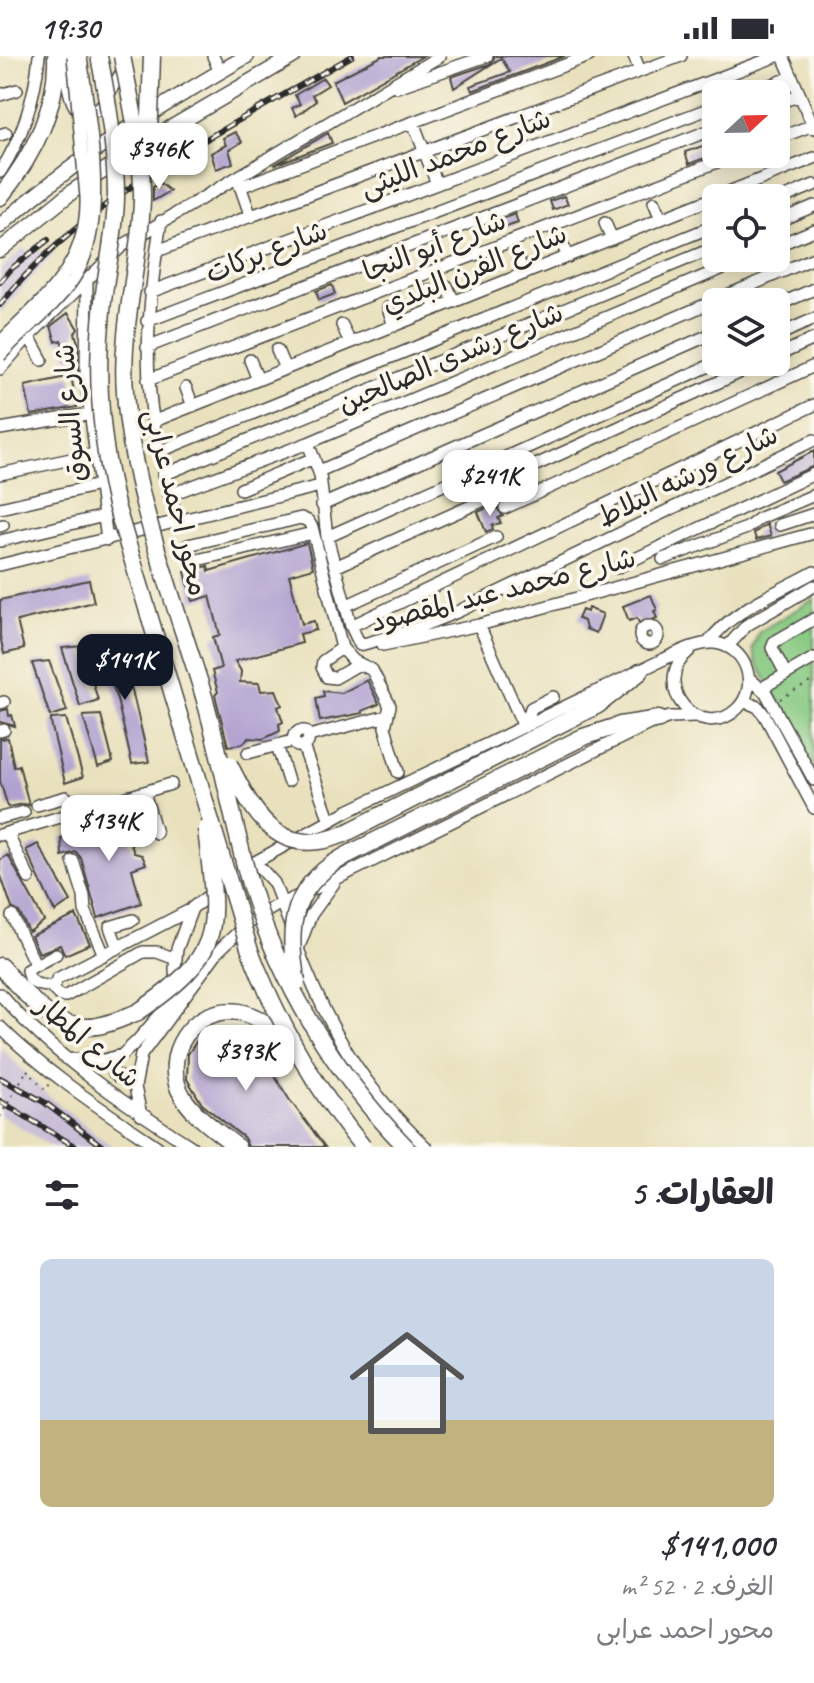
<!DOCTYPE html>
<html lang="ar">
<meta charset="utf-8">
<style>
body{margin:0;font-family:Caveat,"Playpen Sans Arabic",sans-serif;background:#f2f2f3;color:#2b2b33;direction:rtl;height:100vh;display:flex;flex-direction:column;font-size:30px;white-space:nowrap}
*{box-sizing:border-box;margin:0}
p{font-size:26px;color:#7c7c81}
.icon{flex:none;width:44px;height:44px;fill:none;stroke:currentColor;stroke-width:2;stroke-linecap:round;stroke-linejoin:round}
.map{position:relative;height:1091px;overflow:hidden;direction:ltr}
.panel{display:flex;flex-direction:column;background:#fff;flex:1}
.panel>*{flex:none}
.needle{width:52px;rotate:68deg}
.tools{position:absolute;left:702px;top:24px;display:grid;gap:16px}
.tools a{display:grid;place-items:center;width:88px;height:88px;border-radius:12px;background:#fff;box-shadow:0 4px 20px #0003;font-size:40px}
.price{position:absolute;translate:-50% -68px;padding:0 18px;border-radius:16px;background:#fff;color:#222;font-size:26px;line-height:52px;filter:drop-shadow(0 2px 4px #0008)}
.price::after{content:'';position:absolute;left:50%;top:48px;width:24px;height:18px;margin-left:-12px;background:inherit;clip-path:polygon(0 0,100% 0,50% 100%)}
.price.active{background:#111827;color:#fff}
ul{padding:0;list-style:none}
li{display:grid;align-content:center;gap:16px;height:424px;padding:0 40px}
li+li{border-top:2px solid #e1e1e2}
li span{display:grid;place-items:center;height:248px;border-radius:12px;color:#555}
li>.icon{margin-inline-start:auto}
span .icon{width:144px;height:144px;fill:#fffc;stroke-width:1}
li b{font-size:34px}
h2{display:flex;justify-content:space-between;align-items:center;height:96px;padding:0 40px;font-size:34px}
.status{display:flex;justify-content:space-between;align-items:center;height:56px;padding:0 40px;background:#fff;direction:ltr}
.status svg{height:22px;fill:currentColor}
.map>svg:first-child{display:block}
.industrial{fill:#cabfd7}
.green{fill:#87c982;stroke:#597a56;stroke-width:2}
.building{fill:#b0a1d0}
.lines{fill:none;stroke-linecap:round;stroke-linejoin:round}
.minor-casing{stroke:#484641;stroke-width:14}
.major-casing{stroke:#484641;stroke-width:17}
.highway-casing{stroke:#484641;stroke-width:19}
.path{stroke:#484641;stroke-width:2;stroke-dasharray:2 6;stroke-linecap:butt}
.minor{stroke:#fff;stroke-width:11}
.major{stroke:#fff;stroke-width:14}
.highway{stroke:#fff;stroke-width:16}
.rail-casing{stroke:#2b2b2b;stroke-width:6}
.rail{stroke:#fbf7ec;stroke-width:3;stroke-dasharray:9;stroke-linecap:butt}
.minor-bridge-casing{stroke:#484641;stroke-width:14;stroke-linecap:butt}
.highway-bridge-casing{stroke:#484641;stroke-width:19;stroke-linecap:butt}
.path-bridge{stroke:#484641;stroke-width:2;stroke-dasharray:2 6;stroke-linecap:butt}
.minor-bridge{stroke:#fff;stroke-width:11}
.highway-bridge{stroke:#fff;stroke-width:16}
.labels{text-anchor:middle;stroke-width:7;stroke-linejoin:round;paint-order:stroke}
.street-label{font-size:28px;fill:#2b2b2b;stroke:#fbf7ec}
</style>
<div class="status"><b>19:30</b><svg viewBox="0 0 49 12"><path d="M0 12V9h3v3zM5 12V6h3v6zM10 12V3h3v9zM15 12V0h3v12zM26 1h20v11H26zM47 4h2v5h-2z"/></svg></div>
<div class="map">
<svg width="814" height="1091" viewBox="0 0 814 1091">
<rect width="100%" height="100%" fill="#fbf7ec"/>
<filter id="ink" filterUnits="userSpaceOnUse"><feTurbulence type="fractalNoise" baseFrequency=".0125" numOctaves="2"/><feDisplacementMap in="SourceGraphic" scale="16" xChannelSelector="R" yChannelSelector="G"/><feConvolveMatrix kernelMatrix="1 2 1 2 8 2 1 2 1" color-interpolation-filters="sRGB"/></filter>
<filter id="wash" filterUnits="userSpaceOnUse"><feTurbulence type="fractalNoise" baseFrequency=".006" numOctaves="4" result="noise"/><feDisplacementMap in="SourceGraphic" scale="32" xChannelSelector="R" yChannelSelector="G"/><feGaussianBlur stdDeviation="1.8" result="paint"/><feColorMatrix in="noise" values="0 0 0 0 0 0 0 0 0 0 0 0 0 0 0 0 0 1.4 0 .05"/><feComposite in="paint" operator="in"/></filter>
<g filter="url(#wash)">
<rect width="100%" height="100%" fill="#e9e1bd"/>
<path class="industrial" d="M23,192l3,3 29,1 -55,61v-43z
M0,990l47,49 66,52h-60l-53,-32z"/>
<path class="green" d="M814,543v170l-33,-66 -24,-39 -5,-15 7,-17z"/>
<g id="blocks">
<path class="building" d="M382,0h41l-81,46 -9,-21z
M495,0h70l-93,35 -2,-5 40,-14 -9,-14 -47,30 -3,-11 39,-13z
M323,22l5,7 -16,10 4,6 -20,15 -4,-8 8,-4 -5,-9z
M235,76l7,10 -13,8 4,13 -17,6 -5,-16 15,-8 -3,-7z
M328,77l4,10 -58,22 34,-20z
M711,87l4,11 -26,10 -4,-12z
M160,127l10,8 -17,10v-14z
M564,140l4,8 -15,6 -3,-9z
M515,158l3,9 -18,6 -3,-8z
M332,229l3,9 -16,6 -3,-9z
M68,257l10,16 -3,4 3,10v29l-4,1 -4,-17 -2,1 -7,-17 -5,2 -5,-16z
M71,320l6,31 -46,8 -6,-29z
M814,395v15l-34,15 -5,-10z
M491,450l2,3 4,-1 6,8 -5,2 3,5 -9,2 1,4 -7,3 -8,-20z
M767,468l4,12 -15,4 -2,-7z
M307,487l6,25 -24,7 13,49 12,-3 2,9 -16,4 2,9 -67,18 6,10 -1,11 19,1 2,8 15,-1 6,15 -4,2 5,15 -4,2 1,7 -17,8 -14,-1 -7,6 -14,2 -13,-51 3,-3 -6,-21 9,-3 -8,-31 7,-2 -10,-39 -17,5 -8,-29 23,-6 1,5z
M89,524l5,22 -77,19 7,28 -20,5 -4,-18v-36z
M651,539l6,15 -3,1 3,7 -17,7 -3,-7 -8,3 -6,-15z
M588,552l15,6 -7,19 -10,-4 -2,-8 -6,-2 4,-9 5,2z
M114,584l18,50 17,72 -17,2 -16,-69 -19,-51z
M82,590l16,54 -18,6 -18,-58z
M49,605l18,50 -17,5 -18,-53z
M367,624l12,24 -17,7 1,2 -43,8 -4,-23 8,-2 -1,-5 19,2z
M8,653l1,7 3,-1 3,11 -15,-4v-11z
M101,659l12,47 -15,5 -15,-51z
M66,662l17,59 -18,6 -14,-60v-4z
M8,682l6,29 5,-2 10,40 -6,-1 -15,3 -8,-26v-42z
M141,757l6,19 -19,4 6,17 8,2 4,9 -14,5 9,34 -43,15 -17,-60 -5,-6 -14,4 -1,-18z
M38,788l33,57 -16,11 -29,-62z
M8,799l36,66 -15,11 -10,-20 -7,-4 -12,-35v-13z
M76,859l14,29 -25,11 -5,-10 -21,8 -8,-17z
M221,976l16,1 12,6 10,12 30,48 36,48h-77l-4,-9 -42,-34 -15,-25 1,-25 10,-15z"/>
</g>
</g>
<g filter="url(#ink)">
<use href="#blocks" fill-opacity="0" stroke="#484641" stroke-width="2"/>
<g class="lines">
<g class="minor-casing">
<path id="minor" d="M64,0c2,16 5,81 37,50l25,-41
M213,0l7,16
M634,0l6,15
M783,0l31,72
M397,31l90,-31
M748,38l44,-17
M0,39l17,-5
M776,48l24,-9
M413,66l24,62
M0,79l6,-2
M776,83l37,-14
M0,116c23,-35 35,-75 39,-116
M238,124l13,37
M240,131l349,-131
M776,145l38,-16
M654,146l7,17
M161,165c-18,115 -21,189 18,302
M776,166l38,-16
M605,167l7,16
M562,187l6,14
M776,190l38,-16
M157,195l524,-195
M518,203l6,15
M87,225l-1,99 21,160
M447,230l7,16
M428,234l8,19
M150,236l627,-236
M776,250l38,-17
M388,252l6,18
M147,265l569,-215
M342,269l8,18
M29,280l13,24
M776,280l38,-17
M147,291l569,-219
M277,294l8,19
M776,300l38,-17
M250,304l8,20
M0,313l29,-33 93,-90 318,-190
M148,324l590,-226
M186,332l7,18
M152,366l662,-264
M0,373l89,-15
M308,387l12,32 7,62 24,89 9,19
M158,396l558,-227
M319,415l495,-213
M0,418l95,-20
M163,419l553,-228
M241,433l73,-31
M169,439l139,-52 439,-185
M322,449l394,-173
M0,452l99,-23
M505,452l309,-142
M780,469l34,-11
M0,470l3,-1
M327,481l391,-175
M0,485l104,-25
M188,489l113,-27 7,3 4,6 30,121 12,13 18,9 18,36 -5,21 13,45
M663,503l84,-31 13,-10 54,-23
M193,505l120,-28
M0,509l320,-79
M335,511l158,-71 12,-17 258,-117
M616,512l198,-94
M345,550l151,-69
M479,569l45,102
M640 579a9 9 0 1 1 18 0a9 9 0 1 1-18 0Z
M351,570l463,-221
M708,587c25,-34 70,-51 106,-71
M360,589l49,-14 48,-19 357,-172
M383,589l96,-20 335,-92
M727,591l20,-22 67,-39
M342,592l-19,13 -1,6 5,10 8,1 24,-14
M786,618l-14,-26 2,-6 40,-23
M749,622l17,15 48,87
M762,632l52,-30
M744,645l14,6 7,9 49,92
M0,647l4,-1
M530,668l-1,-9 2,-7 22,-11
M0,675l4,-1
M309,680l78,-20
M277,689l11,36
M303,690l5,-4 1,-6 -4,-5h-6l-5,4 -1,6 4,5h6l27,75
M248,697l45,-12
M144,736l12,41
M37,749l29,-8
M0,762l24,-6
M7,777l22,45
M0,779l171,-51
M73,805l11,35 1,14 19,45
M255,806l19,21 17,45
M12,860l23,48
M296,888c31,82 65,142 130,203
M118,892l-8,-21 23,-7
M298,893l13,-34 23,-32
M176,903l-19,-7h-14l-77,44h-6l-7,-7 4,-10 135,-70
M53,930c-13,0 -24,-1 -26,-16l29,-16
M0,938c54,63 122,108 192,153
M0,971c47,47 103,83 158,120
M66,1003l38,1 18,-5 15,-14 28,-32 11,-17 -1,-25 2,-18 15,-41 63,-46 93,-51 314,-151c15,-7 36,-18 52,-17 33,3 46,44 23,66 -37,35 -90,-24 -47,-59
M110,1003c0,15 10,23 25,20
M141,1059l-6,-28 6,-32 77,-104 30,-28 26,-16 66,-30 309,-153 21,-7 25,-1"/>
</g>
<g class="major-casing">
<path id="major" d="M0,170c75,-68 160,-120 247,-170
M0,194l73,-59 82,-54 139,-81"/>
</g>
<g class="highway-casing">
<path id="highway" d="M0,141c32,-40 58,-88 56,-141
M344,778l254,-129 42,-33
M351,797l232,-116 37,-12 39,-6
M0,910c25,27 55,68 97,60 14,-2 28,-9 41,-14
M237,1091c-18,-15 -42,-30 -54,-50 -25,-40 10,-93 57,-85 21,4 40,22 55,37"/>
</g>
<path class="path" d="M780,643l34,-19
M27,1014l18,20 5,-6"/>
<use href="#minor" class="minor"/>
<use href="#major" class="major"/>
<use href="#highway" class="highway"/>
<g class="rail-casing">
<path id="rail" d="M0,226l11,-13 37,-29
M0,249c88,-111 232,-179 352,-249
M0,1022l44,24 59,45
M0,1045l76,46"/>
</g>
<use href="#rail" class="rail"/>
<g class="minor-bridge-casing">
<path id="minor-bridge" d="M0,286c44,-44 88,-76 86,-145l-13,-141
M0,300c23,-26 53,-47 73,-76 38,-55 16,-160 8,-224"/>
</g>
<g class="highway-bridge-casing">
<path id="highway-bridge" d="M99,0c9,45 17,93 17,140 0,38 -11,77 -14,115 -7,66 -1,130 14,194l133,443c28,72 65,139 114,199
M122,0c9,47 21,96 20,144 -2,64 -22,127 -17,192 7,102 47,201 77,298 19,64 30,130 48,194 29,98 85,190 156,263
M144,106l6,-45 2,-61
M229,708c25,50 49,97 115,70
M297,926c-12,-59 -4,-100 54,-129
M138,956c90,-61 79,-84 68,-183"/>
</g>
<path class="path-bridge" d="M0,1061l27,-47"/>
<use href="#minor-bridge" class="minor-bridge"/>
<use href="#highway-bridge" class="highway-bridge"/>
</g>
</g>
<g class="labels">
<g class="street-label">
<text transform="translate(455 96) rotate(-21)" y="10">شارع محمد الليثى</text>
<text transform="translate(434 189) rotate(-21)" y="10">شارع أبو النجا</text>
<text transform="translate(266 195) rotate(-21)" y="10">شارع بركات</text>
<text transform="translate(474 212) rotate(-22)" y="10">شارع الفرن البلدي</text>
<text transform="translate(450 301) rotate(-23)" y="10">شارع رشدى الصالحين</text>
<text transform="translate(69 357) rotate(-95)" y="10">شارع السوق</text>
<text transform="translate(687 419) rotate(-26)" y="10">شارع ورشه البلاط</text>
<text transform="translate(177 446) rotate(76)" y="10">محور احمد عرابى</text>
<text transform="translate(503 533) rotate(-14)" y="10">شارع محمد عبد المقصود</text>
<text transform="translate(89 985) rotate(40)" y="10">شارع المطار</text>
</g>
</g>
</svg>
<div class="tools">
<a><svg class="needle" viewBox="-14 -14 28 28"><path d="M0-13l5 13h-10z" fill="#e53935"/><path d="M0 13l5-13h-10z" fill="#7c7c81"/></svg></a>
<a><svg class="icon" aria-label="locate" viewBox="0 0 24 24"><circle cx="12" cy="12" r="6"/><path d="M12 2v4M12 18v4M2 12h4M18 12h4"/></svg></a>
<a><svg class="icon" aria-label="layers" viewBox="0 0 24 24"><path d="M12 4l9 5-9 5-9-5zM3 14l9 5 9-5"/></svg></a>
</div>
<b class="price" style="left:159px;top:135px">$346K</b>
<b class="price" style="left:490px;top:462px">$241K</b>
<b class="price active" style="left:125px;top:646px">$141K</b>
<b class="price" style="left:109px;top:807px">$134K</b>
<b class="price" style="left:246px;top:1037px">$393K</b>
</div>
<section class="panel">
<h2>العقارات: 5<svg class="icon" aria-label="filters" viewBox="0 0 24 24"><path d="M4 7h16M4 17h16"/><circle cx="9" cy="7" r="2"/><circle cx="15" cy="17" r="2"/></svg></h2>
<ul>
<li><span style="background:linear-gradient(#c9d6e8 65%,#c2b280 0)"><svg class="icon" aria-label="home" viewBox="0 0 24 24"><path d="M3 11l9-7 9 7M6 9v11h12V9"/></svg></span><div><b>$141,000</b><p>الغرف: 2 · 52 m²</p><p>محور احمد عرابى</p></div></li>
</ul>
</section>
